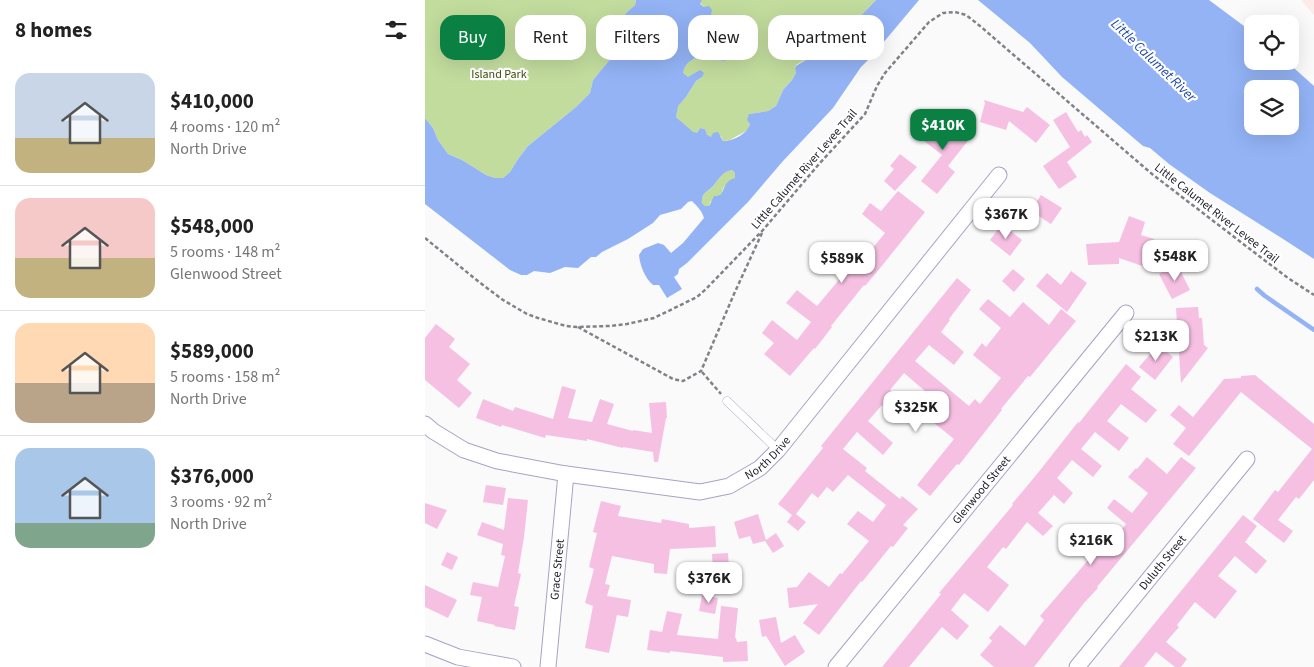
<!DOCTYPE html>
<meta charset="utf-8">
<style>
body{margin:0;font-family:"Source Sans 3",sans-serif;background:#f6f6f6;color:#222;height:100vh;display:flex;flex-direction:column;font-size:19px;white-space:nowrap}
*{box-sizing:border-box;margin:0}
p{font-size:16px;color:#767676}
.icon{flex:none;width:28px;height:28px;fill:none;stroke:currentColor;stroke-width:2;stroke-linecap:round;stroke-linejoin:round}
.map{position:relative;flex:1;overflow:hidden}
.details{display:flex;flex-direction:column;background:#fff;width:425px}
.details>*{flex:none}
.guide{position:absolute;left:15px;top:15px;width:475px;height:45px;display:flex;gap:10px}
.tools{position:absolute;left:819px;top:15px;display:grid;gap:10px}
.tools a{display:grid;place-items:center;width:55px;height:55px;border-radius:10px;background:#fff;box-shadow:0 5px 20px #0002;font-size:25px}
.price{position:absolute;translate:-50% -42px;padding:0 11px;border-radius:10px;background:#fff;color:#222;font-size:16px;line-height:32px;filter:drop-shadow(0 1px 2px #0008)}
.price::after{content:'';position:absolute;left:50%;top:30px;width:15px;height:11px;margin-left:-8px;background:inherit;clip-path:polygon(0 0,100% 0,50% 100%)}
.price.current{background:#0b8043;color:#fff}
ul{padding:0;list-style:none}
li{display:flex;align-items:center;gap:15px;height:125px;padding:0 15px}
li+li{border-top:1px solid #e0e0e0}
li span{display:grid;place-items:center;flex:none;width:140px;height:100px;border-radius:15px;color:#555}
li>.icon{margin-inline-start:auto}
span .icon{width:60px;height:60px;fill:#fffc;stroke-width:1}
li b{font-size:21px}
h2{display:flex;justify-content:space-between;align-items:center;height:60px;padding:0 15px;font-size:21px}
.chip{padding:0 18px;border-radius:15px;background:#fff;box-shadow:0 5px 20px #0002;font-size:18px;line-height:45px}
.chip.current{background:#0b8043;color:#fff}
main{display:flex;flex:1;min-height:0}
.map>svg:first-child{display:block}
.commercial{fill:#fcece9}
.green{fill:#c2dc9d}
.water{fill:#93b3f5;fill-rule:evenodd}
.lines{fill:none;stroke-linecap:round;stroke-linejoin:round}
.stream{stroke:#93b3f5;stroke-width:4.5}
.building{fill:#f6c0e2}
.service-casing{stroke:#a7a3c5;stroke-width:9}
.minor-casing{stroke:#a7a3c5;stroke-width:17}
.path{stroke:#828188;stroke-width:2.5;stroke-dasharray:4 2.5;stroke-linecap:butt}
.service{stroke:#fff;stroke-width:8}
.minor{stroke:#fff;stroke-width:15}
.labels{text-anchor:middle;stroke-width:4.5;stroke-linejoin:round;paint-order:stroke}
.park-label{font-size:12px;fill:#3a4f0b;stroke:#fff}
.street-label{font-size:12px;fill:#1f1d2a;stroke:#fff}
.water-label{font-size:14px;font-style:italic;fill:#2048a4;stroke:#fff}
</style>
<main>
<section class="details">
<h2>8 homes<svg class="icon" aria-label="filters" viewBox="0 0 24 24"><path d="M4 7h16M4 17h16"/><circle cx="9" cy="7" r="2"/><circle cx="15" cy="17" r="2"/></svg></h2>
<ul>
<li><span style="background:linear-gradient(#c9d6e8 65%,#c2b280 0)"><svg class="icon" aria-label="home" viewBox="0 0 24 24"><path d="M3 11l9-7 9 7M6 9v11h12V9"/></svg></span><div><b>$410,000</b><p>4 rooms · 120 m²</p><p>North Drive</p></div></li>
<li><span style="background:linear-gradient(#f6c9c9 60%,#c2b280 0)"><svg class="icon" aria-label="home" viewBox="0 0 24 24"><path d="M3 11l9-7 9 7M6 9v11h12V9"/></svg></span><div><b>$548,000</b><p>5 rooms · 148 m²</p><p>Glenwood Street</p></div></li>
<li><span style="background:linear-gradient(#ffd9b3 60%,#b9a48a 0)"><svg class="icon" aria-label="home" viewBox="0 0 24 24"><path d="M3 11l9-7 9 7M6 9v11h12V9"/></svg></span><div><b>$589,000</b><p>5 rooms · 158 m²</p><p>North Drive</p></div></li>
<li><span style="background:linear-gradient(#a9c7e8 75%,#7fa58c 0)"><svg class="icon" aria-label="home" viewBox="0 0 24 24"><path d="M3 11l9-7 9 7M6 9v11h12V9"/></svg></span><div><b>$376,000</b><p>3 rooms · 92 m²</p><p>North Drive</p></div></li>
</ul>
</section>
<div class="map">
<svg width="889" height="667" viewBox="0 0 889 667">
<rect width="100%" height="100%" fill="#fafafa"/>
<path class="commercial" d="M876,0h13v15z"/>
<path class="green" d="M0,0h211l-1,5 -9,8 -3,14 -7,14 -4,16 -19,23 -3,13 -14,14 -48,39 -10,13 -8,13 -7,6h-8l-9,-3 -24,-15 -14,-6 -10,-14 -5,-12 -8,-10z
M277,0h174l-46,48 -16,7 -18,10 -1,4 1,4 -4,7 -9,10 -7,16 -8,5 -19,3c2,12 2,15 -10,21 -6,3 -9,6 -16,6l-2,-5 -10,1 -4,-1 -2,-7 -5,-1 -3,5h-4l-17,-16 1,-11 9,-9 10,-16 6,-4h-14l-6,-4c2,-10 10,-13 18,-18l5,4 20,2 2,-4 -15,-5 -3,-4 3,-28 -1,-5v-6l-7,-2 -4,-4z
M307,170l3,3v5l-12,10 -1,5 -12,9 -1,4h-4l-3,-3c-1,-11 5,-10 11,-17 6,-7 9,-14 19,-16z"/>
<path class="water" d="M211,0h66l-2,4 4,3 5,-1 3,4c-2,6 0,10 4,15l-5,6 -2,17 3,4 15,5 -2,4 -20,-2 -5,-4c-8,5 -16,8 -17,18l5,4 12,-7 4,3 -2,4 -6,4 -10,16 -8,9 -2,11 17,15 4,1 3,-5 5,1 2,6 4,2 2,-4 5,-1 5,9c11,0 24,-7 27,-17l-3,-4 2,-6 19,-3 8,-5 7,-16 9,-10 4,-7 -1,-4 1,-3 18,-11 16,-7 46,-48h43l-47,56 -11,11 -28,41 -50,53 -35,41 -61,61 -8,6 -1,5 -4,3 8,12 -15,9 -8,-13h-6c-8,-7 -13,-19 -14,-30l4,-6 15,-6 6,2 7,8 12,-10 21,-25c-2,-7 -7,-12 -12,-17l-4,1 -7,7 -21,6 -7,8 -25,16 -26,13 -6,5h-5l-13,11 -13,-1 -15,6 -16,-2 -7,4h-6l-11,-5 -85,-66v-86l8,10 5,12 10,14 14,6 24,15 9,3h8l7,-6 8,-13 10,-13 48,-39 14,-14 3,-13 19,-23 4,-16 7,-14 -1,-7 4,-7 9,-8zM307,170l3,3v5c-3,1 -6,2 -7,4 -7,7 -3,14 -14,14l-5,10h-4l-3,-3c-1,-11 5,-10 11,-17 6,-7 9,-14 19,-16z
M553,0h231l43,32 1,29h33l28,25v173l-34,-22 -70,-44 -41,-29 -19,-16 -7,-2 -81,-69 -32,-34zM828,89h37v37h-37z"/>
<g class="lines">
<path class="stream" d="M832,289l8,7 49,34"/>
</g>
<path class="building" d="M559,100l39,12 4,-5 23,18 -14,18 -27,-22 -3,9 -26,-8 5,-19z
M641,112l12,20 3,-2 4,7 2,-2 5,7 -25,20 10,15 -18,12 -16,-23 27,-19 -17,-27z
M501,118l20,16 11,-14 17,13 -26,33 7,6 -18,22 -16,-13 21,-26 -28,-22z
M475,154l17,13 -22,24 -11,-10 10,-12 -4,-3z
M473,191l27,21 -44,55 -16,19 -1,-1 -33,41 1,1 -17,22 -1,-1 -24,28 -26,-22 10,-11 -12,-10 10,-13 25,20 14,-18 -25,-19 11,-13 20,16 26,-31 -21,-17 10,-13 26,21 27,-33 -23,-19 8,-11 11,8z
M616,195l21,13 -11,16 -20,-13z
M704,216l16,6 -4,13 13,4 -2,6 13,5 -8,21 -38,-13v6l-31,1 -2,-21 33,-2z
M577,224l20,16 -12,16 -20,-16z
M752,264l13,26 -18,9 -13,-25z
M588,269l12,10 -11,13 -12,-11z
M646,271l16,12 -20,29 -31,-26 11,-13 14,12z
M532,278l14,12 -22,29 1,1 -9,12 23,20 -10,13 -25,-20 -14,16 54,45 6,-7 5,5 21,-26 -28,-23 9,-12 4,4 15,-19 -22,-19 9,-10 22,18 13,-15 26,23 12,-16 15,12 -46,56 -2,-1 -27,33 1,1 -43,55 -2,-1 -27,32 -13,-11 37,-46 -26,-21 12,-14 -36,-31 -14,17 25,20 -10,13 -23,-18 -14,16 25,22 -10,12 -26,-23 -14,17 24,19 -2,3 35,28 2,-3 16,13 -15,16 5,3 -15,19 -2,-1 -29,36 -1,-1 -42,54 -16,-12 15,-19 -29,4 -2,-20 10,-1 12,-15 20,15 11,-14 2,1 27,-33 -22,-17 11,-13 15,11 13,-17 -38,-30 -15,17 -6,-5 -9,11 -6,-5 -16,21 10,8 -8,9 -11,-9 5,-7 -14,-11 45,-56 -2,-2z
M773,307l1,11h3l2,27 4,3 -27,35 -5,-75z
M11,324l19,15 -6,8 21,17 -13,16 15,13 -13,15 -34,-28v-42z
M733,345l15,12 -18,23 -16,-13z
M701,364l15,13 -10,12 26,21 -11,13 -25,-19 -14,17 22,17 -10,13 -24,-19 -14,17 21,17 -9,11 -21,-17 -15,18 16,15 -9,11 -10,-9 -16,18 15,13 -10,10 -16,-14 -21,27 -3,-2 -16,20 22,18 -21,27 -24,-19 -13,17 18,16 -12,14 -15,-13 -33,40h-27l59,-73 -2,-1 74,-88 -1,-1 25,-30 41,-52 1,1z
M830,375l59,49v56l-15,19 -3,-2 -18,23 15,11 -9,12 -31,-24 22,-29 3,2 34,-43 -71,-57 -52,64 -16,-12 13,-16 -16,-13 9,-10 14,12 31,-38 17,-1v-2z
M137,386l14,4 -8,28 24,4 8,-23 14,5 -7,20 26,7v-1l19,3 -3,-30 17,-1 1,16h-1l-8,44h-4l-1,-10 -30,-5v1l-36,-9v2l-41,-6 -1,3 -43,-13 -1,2 -25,-9 7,-19 30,12 2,-4 38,12z
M722,457l20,17 14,-17 15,11 -99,119 1,1 -14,15 -50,64h-40l-14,-12 12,-14 -3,-3 11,-13 25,21 19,-26 -4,-4 50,-58 -19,-15 15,-18 24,19 16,-20 -19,-16 7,-9 18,14 16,-20 -20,-16 8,-9 1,1z
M61,485l20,3 -3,17 -20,-3z
M83,498l20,2 -4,37 -6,36 3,1 -7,32 5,1 -4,23 -21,-4 1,-1 -18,-4 5,-24 -12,-2 3,-13 25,5 7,-31 -4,-1 2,-11 -26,-9 5,-13 22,8z
M176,501l20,5 -3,10 43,7 1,-4 27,5v4l26,-2 1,21 -46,2 -3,25 -13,-1v-9l-42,-8 -7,28 5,1 -3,11 24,4 -3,17 -11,-2 -8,38 -24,-5 8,-42 -8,-3 9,-34 -5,-2 8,-34 -4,-1z
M0,503l22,7 -10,19 -12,-6z
M333,514l8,26 10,-7 8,13 -11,7 -8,-12 -12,3 -3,-8 -11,3 -5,-17z
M818,515l14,11 -12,16 22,19 -11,13 -21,-18 -17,20 19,15 -22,28 -20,-17 -18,23 2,2 -13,15 21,17 -6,8h-6l-19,-15 -12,15h-25z
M22,552l11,5 -6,13 -11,-5z
M303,553l1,17 -16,1 -1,-17z
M0,585l32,15 -9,18 -23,-11z
M277,595l16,3 -3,16 -16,-3z
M296,606l17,2 -3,30h1l1,4 10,-1 1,20 -25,1v-5l-53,-6v2l-23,-3 3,-20 12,2 5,-21 15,3 -5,21 41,4z
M351,617l5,26 14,-8 10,17 -20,14 -19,-30 -4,1 -3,-17z"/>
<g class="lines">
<g class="service-casing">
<path id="service" d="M302,401l51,49"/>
</g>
<g class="minor-casing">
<g id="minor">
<path id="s1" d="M0,424l8,7 31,19 33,11 69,13 134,18 29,-6 31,-18 18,-18 221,-275"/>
<path d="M0,644l33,13 55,10"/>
<path id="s2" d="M123,667l18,-193"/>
<path id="s3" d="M411,667l290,-354"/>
<path id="s4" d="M652,667l170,-208"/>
</g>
</g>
<path class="path" d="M0,238l54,44 24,18 24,14 11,4 28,8 11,1 32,-1 18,-2 27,-6 43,-21 9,-8 57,-59 56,-66 46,-50 12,-28 8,-13 44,-51 14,-9 12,-1 11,3 14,11 172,148 107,82 29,22 26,17
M153,327l95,52 10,2 18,-10 33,-77 28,-61
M277,372l19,22"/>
<use href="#service" class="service"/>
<use href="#minor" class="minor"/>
</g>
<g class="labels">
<g class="park-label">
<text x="74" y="78">Island Park</text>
</g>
<g class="street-label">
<text transform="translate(379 169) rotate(-49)" y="4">Little Calumet River Levee Trail</text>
<text transform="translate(792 213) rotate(38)" y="4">Little Calumet River Levee Trail</text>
<text dy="4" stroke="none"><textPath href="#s1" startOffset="365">North Drive</textPath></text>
<text dy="4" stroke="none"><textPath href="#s3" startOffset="229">Glenwood Street</textPath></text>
<text dy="4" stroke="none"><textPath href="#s4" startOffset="135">Duluth Street</textPath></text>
<text dy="4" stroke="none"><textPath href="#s2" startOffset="98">Grace Street</textPath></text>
</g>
<g class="water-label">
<text transform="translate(729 60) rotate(44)" y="5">Little Calumet River</text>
</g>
</g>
</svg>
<div class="tools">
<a><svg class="icon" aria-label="locate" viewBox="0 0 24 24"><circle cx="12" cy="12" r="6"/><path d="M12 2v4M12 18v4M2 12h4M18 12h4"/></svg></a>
<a><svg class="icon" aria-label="layers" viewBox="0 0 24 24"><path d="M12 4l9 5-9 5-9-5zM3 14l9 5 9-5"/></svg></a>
</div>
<b class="price current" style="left:518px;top:151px">$410K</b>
<b class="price" style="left:581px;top:240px">$367K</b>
<b class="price" style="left:750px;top:282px">$548K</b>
<b class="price" style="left:417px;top:284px">$589K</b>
<b class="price" style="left:731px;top:362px">$213K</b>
<b class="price" style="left:491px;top:433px">$325K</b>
<b class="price" style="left:666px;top:566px">$216K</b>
<b class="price" style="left:284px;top:604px">$376K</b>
<div class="guide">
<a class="chip current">Buy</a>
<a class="chip">Rent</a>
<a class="chip">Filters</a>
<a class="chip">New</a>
<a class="chip">Apartment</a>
</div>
</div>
</main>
